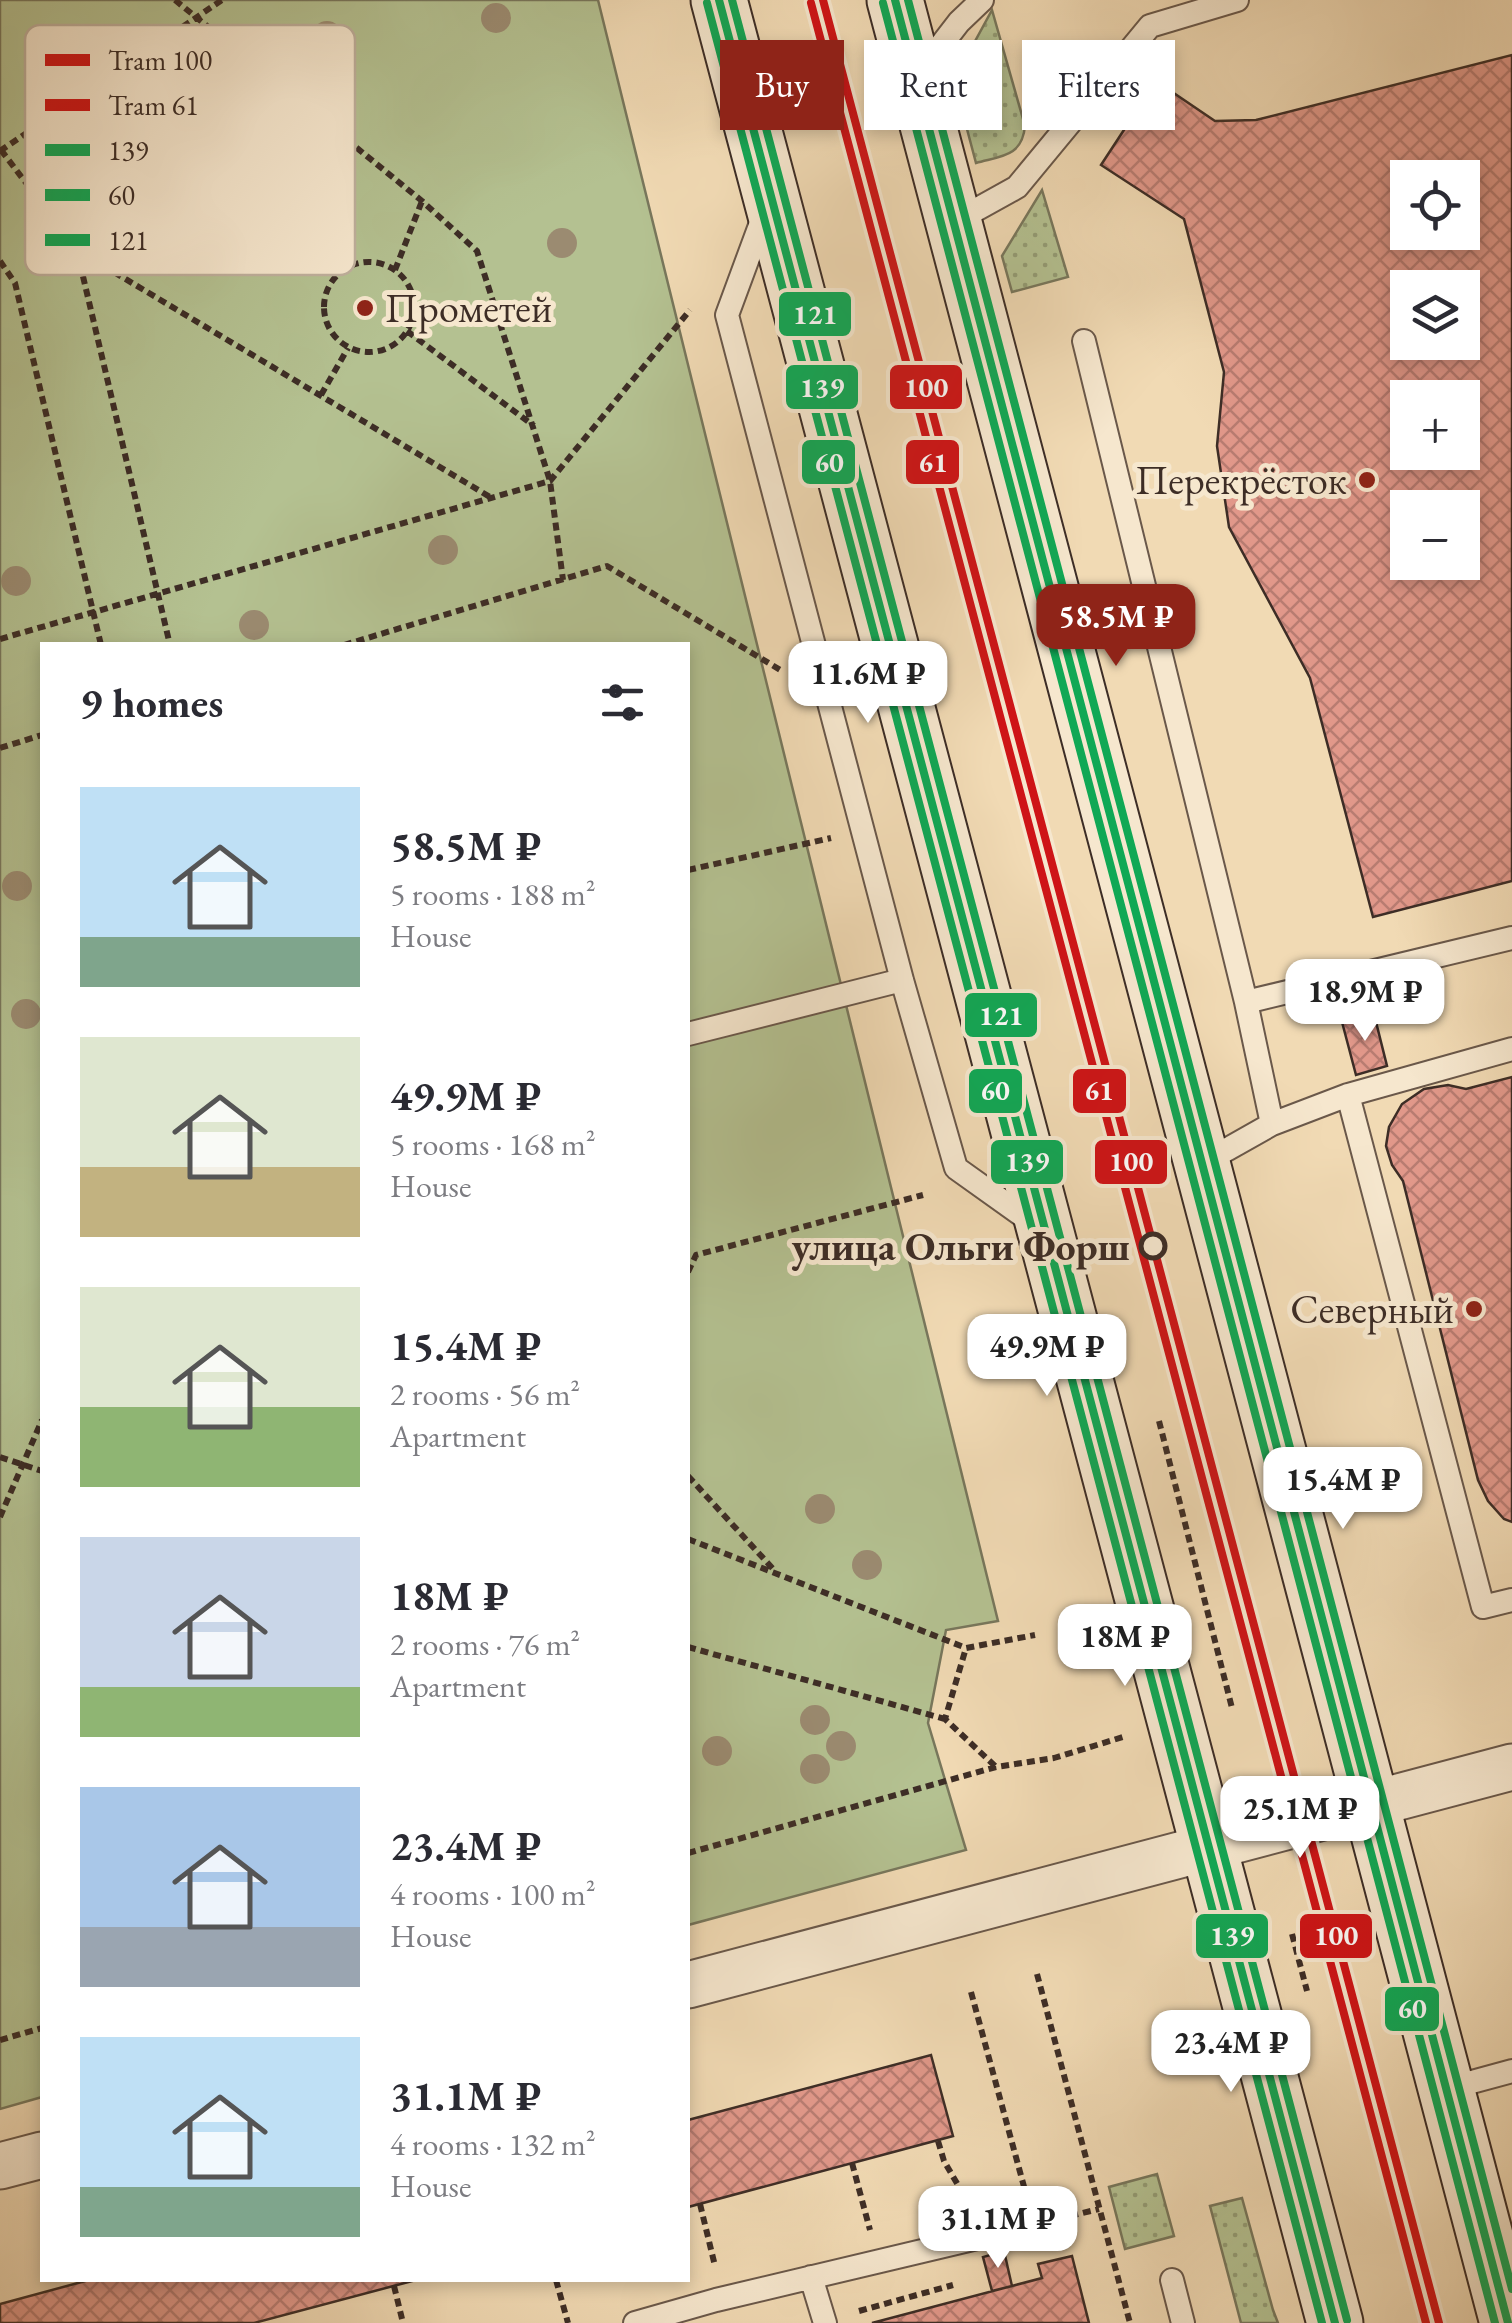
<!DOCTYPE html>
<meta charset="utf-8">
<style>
body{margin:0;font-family:"EB Garamond",serif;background:#f2f2f3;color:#2b2b33;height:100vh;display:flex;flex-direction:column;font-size:38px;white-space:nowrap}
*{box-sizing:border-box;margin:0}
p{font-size:32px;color:#7c7c81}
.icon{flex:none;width:55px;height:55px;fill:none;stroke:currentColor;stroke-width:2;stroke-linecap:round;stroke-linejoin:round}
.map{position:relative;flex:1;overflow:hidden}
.details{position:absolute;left:40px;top:642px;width:650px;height:1640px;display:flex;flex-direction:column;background:#fff;border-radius:0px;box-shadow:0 5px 15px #0003}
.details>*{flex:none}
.banner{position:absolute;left:720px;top:40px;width:640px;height:90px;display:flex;gap:20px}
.controls{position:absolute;left:1390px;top:160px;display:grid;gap:20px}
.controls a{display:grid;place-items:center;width:90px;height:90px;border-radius:0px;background:#fff;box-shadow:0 5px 15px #0003;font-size:50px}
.price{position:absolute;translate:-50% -85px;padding:0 22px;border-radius:20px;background:#fff;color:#222;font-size:32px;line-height:65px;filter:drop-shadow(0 2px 5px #0008)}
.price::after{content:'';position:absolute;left:50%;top:60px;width:30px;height:22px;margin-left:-15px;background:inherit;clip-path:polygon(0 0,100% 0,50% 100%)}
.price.on{background:#8f2418;color:#fff}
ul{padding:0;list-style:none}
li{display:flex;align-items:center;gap:30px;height:250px;padding:0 40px}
li span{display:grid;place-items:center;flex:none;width:280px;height:200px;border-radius:0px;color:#555}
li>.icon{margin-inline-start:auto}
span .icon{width:120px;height:120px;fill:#fffc;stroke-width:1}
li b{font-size:42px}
h2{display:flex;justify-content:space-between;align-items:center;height:120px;padding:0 40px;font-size:42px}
.pill{padding:0 35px;border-radius:0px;background:#fff;box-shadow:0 5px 15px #0003;font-size:35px;line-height:90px}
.pill.on{background:#8f2418;color:#fff}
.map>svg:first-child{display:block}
.grass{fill:url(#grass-dots);stroke:#78775c;stroke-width:2.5}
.green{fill:#b4c191;stroke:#78775c;stroke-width:2.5}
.building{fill:url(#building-cross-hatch);stroke:#3d2d26;stroke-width:2.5;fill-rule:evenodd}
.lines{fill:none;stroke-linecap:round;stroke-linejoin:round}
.lane-casing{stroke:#6a584a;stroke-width:26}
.street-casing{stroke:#6a584a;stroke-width:49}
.secondary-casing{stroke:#3d2d26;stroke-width:59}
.path{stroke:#3d2d26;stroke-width:6;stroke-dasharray:8 5;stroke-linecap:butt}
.lane{stroke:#f6e7ce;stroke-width:22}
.street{stroke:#f6e7ce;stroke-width:45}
.secondary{stroke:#f6e7ce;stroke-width:55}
.bus-1-casing{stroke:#f6e7ce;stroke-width:15}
.bus-2-casing{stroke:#f6e7ce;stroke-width:15}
.bus-3-casing{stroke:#f6e7ce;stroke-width:15}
.bus-1{stroke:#10a855;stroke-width:8}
.bus-2{stroke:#10a855;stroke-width:8}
.bus-3{stroke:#10a855;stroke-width:8}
.tram-1-casing{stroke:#f6e7ce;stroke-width:15}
.tram-2-casing{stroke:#f6e7ce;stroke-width:15}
.tram-1{stroke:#ce1417;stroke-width:8}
.tram-2{stroke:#ce1417;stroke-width:8}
.tree{fill:#9b8b71}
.poi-dot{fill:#8f2418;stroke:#f6e7ce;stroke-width:4}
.stop-dot{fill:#f6e7ce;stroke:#3d2d26;stroke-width:5}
.labels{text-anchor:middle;stroke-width:10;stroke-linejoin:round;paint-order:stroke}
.poi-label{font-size:40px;fill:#3d2d26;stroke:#f6e7ce;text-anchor:end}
.stop-label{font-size:40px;font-weight:bold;fill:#3d2d26;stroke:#f6e7ce;text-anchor:end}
.key{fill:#f6e7ce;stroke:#beaf9c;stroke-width:2.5}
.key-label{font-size:28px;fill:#3d2d26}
.line-badge{stroke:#f6e7ce;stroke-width:4}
.badge-label{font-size:28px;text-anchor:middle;font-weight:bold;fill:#fff}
</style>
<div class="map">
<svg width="1512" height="2323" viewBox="0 0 1512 2323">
<defs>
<pattern id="grass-dots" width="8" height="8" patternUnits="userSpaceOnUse" patternTransform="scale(2.5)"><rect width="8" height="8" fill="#b4c191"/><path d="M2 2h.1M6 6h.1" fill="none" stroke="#949d76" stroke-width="1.8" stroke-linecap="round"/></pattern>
<pattern id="building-cross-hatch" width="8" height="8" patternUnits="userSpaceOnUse" patternTransform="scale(2.5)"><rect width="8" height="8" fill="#e1988a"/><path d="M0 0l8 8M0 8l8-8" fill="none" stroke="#b87c71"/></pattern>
</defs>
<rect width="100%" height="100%" fill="#f1dab4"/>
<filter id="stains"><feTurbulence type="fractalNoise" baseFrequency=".002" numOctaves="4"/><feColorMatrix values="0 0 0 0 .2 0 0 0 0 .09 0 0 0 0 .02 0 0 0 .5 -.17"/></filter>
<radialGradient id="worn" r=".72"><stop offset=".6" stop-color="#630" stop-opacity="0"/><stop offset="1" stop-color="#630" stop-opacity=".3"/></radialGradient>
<path class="grass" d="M992,10l33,116c-3,31 -24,30 -49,37l-22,-83z
M1042,190l26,87 -56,15 -10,-36z
M1157,2174l17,62 -49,13 -16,-62z
M1242,2198l31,112 5,13h-37l-31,-117z"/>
<path class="green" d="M0,0h598l400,1621 -52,9 -18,93 38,127 -278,75v-1280h-646v1452l-42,12z"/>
<path class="building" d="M1512,55v826l-139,36 -63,-239 -81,-151 -12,-81 7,-74 -40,-153 -83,-54 55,-84 59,40 41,-1zM1408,178h54v54h-54zM1408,288h54v54h-54zM1408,398h54v54h-54zM1408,508h54v54h-54z
M1374,1014l13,52 -31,9 -14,-53z
M1512,1077v445l-8,-3 -16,-18 -10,-21 -75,-299 -11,-16 -6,-19 3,-19 13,-23 22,-15 24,-4 18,4z
M931,2055l22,81 -265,71v-87z
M1004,2251l8,35 -20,5 -9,-34z
M1072,2256l17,67h-217l170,-45 -4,-14z
M89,2280h327l-162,43h-254v-19z"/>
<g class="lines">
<g class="lane-casing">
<path id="lane" d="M918,75l41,-53 23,-22
M765,212l-38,103 175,665 54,188 77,55
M954,222l63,-35 133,-161 87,-26
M1084,341l162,661 26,122
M1246,1002l266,-64
M688,1034l214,-54
M1348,1095l135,512 29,-7
M1203,1163l69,-39 76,-29 164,-46
M1446,2089l66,-18
M811,2277l14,46
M1172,2280l11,43
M635,2323l81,-23 299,-71"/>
</g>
<g class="street-casing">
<path id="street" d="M688,1985l824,-218
M0,2166l42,-11"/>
</g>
<g class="secondary-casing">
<path id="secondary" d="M719,0l616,2323
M895,0l613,2323"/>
</g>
<path class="path" d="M175,0l247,201 55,50 73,230 13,99
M1,150l76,100 413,247
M0,151l222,-151
M77,251l93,394
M0,261l15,22 86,362
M324 307a45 45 0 1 1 90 0a45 45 0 1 1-90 0Z
M395,270l27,-69
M407,331l127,95
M321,395l27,-47
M0,639l550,-158 140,-171
M344,645l263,-79 175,105
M0,748l42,-13
M688,870l143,-32
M688,1272l8,-17 227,-60
M1159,1421l73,287
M0,1457l42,14
M688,1476l87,95
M0,1517l42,-97
M688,1539l278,109
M688,1647l257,72
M995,1766l-50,-47 21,-71 69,-13
M688,1853l308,-86 58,-9 69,-21
M1292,1934l15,57
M1037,1974l93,349
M971,1992l55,202
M0,2040l42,-12
M938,2141l6,20 25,43
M852,2163l18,67
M700,2204l15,62
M1045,2222l54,-13
M556,2280l12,43
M394,2286l9,37
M859,2311l94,-26"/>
<use href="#lane" class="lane"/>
<use href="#street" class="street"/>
<use href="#secondary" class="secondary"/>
<g class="bus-1-casing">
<path id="bus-1" d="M719,0l616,2323
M895,0l613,2323"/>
</g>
<g class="bus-2-casing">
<path id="bus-2" d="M707,3l615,2320
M883,3l612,2320"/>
</g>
<g class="bus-3-casing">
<path id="bus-3" d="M732,0l615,2320
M908,0l604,2289"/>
</g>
<use href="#bus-1" class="bus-1"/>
<use href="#bus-2" class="bus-2"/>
<use href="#bus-3" class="bus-3"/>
<g class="tram-1-casing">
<path id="tram-1" d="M823,0l616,2323"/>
</g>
<g class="tram-2-casing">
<path id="tram-2" d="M811,3l615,2320"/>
</g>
<use href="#tram-1" class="tram-1"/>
<use href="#tram-2" class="tram-2"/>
</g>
<g class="tree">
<circle cx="496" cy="18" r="15"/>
<circle cx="327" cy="36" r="15"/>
<circle cx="562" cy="243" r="15"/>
<circle cx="443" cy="550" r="15"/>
<circle cx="16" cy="581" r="15"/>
<circle cx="254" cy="625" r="15"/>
<circle cx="17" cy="886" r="15"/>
<circle cx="26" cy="1014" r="15"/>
<circle cx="820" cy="1509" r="15"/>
<circle cx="867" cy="1565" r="15"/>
<circle cx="815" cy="1720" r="15"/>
<circle cx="841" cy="1746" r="15"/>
<circle cx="717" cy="1751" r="15"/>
<circle cx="815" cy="1769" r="15"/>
</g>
<g class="poi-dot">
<circle cx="365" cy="308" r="10"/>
<circle cx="1367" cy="480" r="10"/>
<circle cx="1474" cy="1309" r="10"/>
</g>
<circle class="stop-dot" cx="1153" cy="1246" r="12"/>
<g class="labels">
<g class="poi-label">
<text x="385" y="322" text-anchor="start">Прометей</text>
<text x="1347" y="494">Перекрёсток</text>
<text x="1454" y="1323">Северный</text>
</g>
<g class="stop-label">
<text x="1130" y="1260">улица Ольги Форш</text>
</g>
</g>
<rect x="25" y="25" width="330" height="250" rx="15" class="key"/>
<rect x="45" y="54" width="45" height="12" fill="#ce1417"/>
<rect x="45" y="99" width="45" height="12" fill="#ce1417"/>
<rect x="45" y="144" width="45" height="12" fill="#10a855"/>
<rect x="45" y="189" width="45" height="12" fill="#10a855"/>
<rect x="45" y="234" width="45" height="12" fill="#10a855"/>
<g class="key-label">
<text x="108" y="70">Tram 100</text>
<text x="108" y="115">Tram 61</text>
<text x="108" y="160">139</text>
<text x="108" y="205">60</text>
<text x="108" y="250">121</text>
</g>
<g class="line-badge">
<rect x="777" y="290" width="76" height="48" rx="10" fill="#10a855"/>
<rect x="784" y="363" width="76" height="48" rx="10" fill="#10a855"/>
<rect x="888" y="363" width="76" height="48" rx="10" fill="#ce1417"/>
<rect x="800" y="438" width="57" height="48" rx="10" fill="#10a855"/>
<rect x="904" y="438" width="57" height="48" rx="10" fill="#ce1417"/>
<rect x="963" y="991" width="76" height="48" rx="10" fill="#10a855"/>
<rect x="967" y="1067" width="57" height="48" rx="10" fill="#10a855"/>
<rect x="1071" y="1067" width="57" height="48" rx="10" fill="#ce1417"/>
<rect x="989" y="1138" width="76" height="48" rx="10" fill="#10a855"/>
<rect x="1093" y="1138" width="76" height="48" rx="10" fill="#ce1417"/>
<rect x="1194" y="1912" width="76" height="48" rx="10" fill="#10a855"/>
<rect x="1298" y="1912" width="76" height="48" rx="10" fill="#ce1417"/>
<rect x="1383" y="1985" width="58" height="48" rx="10" fill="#10a855"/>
</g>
<g class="badge-label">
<text x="815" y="324">121</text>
<text x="822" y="397">139</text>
<text x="926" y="397">100</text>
<text x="829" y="472">60</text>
<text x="933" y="472">61</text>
<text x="1001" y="1025">121</text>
<text x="995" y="1100">60</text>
<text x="1099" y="1100">61</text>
<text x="1027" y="1171">139</text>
<text x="1131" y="1171">100</text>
<text x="1232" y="1945">139</text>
<text x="1336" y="1945">100</text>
<text x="1412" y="2018">60</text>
</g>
<rect width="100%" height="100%" filter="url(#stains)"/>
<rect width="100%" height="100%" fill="url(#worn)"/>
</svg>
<div class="controls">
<a><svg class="icon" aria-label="locate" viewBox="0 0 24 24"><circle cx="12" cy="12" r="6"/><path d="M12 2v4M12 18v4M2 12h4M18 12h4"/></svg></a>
<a><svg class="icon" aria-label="layers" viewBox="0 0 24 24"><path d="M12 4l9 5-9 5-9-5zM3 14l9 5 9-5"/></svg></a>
<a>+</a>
<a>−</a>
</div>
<b class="price on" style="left:1116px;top:669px">58.5M ₽</b>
<b class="price" style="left:868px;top:726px">11.6M ₽</b>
<b class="price" style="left:1365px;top:1044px">18.9M ₽</b>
<b class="price" style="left:1047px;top:1399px">49.9M ₽</b>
<b class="price" style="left:1343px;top:1532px">15.4M ₽</b>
<b class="price" style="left:1125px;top:1689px">18M ₽</b>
<b class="price" style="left:1300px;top:1861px">25.1M ₽</b>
<b class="price" style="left:1231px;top:2095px">23.4M ₽</b>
<b class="price" style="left:998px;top:2271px">31.1M ₽</b>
<div class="banner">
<a class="pill on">Buy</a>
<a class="pill">Rent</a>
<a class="pill">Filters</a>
</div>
<section class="details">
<h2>9 homes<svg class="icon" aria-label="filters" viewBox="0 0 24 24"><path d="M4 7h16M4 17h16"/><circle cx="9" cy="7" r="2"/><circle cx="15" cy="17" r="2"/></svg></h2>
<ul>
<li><span style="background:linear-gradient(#bfe0f5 75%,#7fa58c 0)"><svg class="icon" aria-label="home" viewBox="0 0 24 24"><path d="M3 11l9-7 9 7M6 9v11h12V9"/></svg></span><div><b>58.5M ₽</b><p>5 rooms · 188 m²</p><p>House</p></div></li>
<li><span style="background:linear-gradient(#dfe7d0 65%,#c2b280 0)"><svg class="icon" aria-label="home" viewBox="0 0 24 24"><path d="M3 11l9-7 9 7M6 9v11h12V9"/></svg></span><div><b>49.9M ₽</b><p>5 rooms · 168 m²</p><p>House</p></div></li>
<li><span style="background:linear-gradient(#dfe7d0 60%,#8fb573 0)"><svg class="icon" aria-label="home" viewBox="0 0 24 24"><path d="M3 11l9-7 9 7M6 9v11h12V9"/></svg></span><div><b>15.4M ₽</b><p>2 rooms · 56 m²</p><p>Apartment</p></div></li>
<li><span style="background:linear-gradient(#c9d6e8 75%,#8fb573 0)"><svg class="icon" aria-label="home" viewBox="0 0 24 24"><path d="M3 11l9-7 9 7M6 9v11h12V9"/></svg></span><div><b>18M ₽</b><p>2 rooms · 76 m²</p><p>Apartment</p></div></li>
<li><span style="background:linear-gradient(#a9c7e8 70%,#9aa5b1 0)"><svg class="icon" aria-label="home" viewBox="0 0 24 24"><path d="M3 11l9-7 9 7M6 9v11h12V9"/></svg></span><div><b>23.4M ₽</b><p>4 rooms · 100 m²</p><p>House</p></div></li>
<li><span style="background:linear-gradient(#bfe0f5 75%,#7fa58c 0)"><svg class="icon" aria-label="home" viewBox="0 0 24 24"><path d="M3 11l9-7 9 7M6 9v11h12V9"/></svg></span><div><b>31.1M ₽</b><p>4 rooms · 132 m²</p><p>House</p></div></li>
</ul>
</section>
</div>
